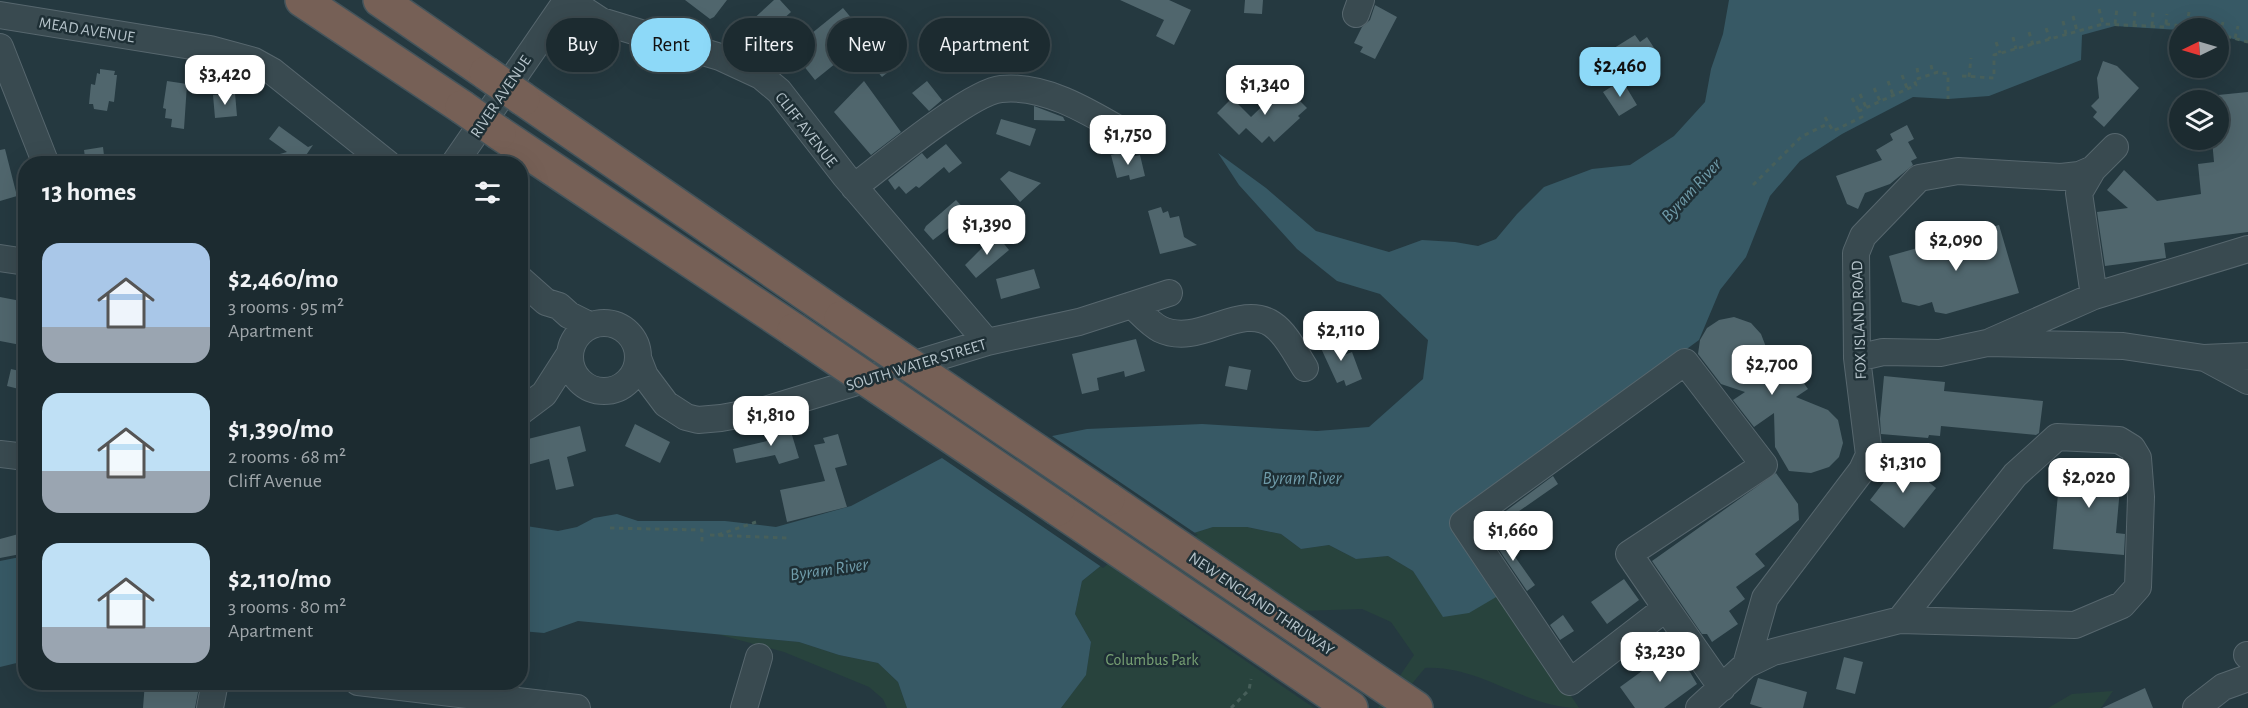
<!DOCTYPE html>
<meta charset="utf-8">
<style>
body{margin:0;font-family:"Alegreya Sans",sans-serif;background:#29373c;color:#f1f3f6;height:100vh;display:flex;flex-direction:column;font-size:22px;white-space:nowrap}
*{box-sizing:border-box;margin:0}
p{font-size:20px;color:#a0a7ab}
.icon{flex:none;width:33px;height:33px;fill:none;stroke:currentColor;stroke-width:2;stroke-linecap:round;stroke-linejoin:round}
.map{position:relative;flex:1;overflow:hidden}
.sheet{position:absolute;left:18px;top:156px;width:510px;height:534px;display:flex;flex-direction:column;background:#1c2b30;border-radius:24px;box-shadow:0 6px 24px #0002,0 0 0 2px #3a474c}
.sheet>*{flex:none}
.hud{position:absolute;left:546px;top:18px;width:570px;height:54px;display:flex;gap:12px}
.needle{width:39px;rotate:265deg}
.tools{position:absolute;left:2169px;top:18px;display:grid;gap:12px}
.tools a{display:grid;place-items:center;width:60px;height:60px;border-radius:50%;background:#1c2b30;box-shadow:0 6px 24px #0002,0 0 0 2px #3a474c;font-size:30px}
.price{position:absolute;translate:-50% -51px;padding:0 14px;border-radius:12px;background:#fff;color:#222;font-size:20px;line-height:39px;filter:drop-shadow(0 2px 3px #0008)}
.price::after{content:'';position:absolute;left:50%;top:36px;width:18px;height:14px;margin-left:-9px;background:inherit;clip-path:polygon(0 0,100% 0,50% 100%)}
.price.current{background:#8dd9f8;color:#111}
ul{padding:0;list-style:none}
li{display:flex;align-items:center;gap:18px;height:150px;padding:0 24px}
li span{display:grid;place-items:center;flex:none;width:168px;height:120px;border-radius:18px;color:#555}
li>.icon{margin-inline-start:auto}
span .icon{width:72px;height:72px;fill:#fffc;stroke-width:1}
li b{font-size:26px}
h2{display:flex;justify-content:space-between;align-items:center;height:72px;padding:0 24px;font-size:26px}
.chip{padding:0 21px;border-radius:27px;background:#1c2b30;box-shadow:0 6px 24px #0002,0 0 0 2px #3a474c;font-size:21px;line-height:54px}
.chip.current{background:#8dd9f8;color:#111}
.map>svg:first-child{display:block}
.green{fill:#28433d}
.water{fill:#375965}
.pier{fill:#253940}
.building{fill:#50666d}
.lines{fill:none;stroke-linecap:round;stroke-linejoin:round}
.minor-casing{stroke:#57676e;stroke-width:28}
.highway-casing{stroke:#44545b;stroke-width:36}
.path{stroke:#475f5a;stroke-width:3;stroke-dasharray:4.5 4.5;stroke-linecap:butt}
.minor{stroke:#394a50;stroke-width:26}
.highway{stroke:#766056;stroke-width:33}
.highway-bridge-casing{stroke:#44545b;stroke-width:36;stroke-linecap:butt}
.highway-bridge{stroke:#766056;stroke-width:33}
.labels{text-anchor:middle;stroke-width:5;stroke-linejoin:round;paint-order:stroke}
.street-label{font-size:16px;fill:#b6c4cb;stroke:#1e2f35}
.park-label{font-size:16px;fill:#78a174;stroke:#1e2f35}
.water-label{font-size:18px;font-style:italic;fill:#6f9ba9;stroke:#1e2f35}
</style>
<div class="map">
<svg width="2248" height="708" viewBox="0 0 2248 708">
<rect width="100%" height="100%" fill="#253940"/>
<path class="green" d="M1213,527h34l34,7 20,15 28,-4 27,14 32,-3 25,15 31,46 59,-24 76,115c-54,0 -99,-43 -154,-40l-33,40h-14l36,-53 -23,-33 -29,-13 -183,6 135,93h-253l25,-34 5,-32 -16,-28 7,-33 26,-21z
M717,634l82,8 40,13 39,8 20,19 9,26h-20l-4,-9 -14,-12 -85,-35z
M2113,691l-12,17h-53l24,-14z"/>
<path class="water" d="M1729,0h519v43l-29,-8 -1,-7 -39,2 -64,-4 -33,9 -1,25 -92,36 -41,3 -35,-2 -71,37 -42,27 -30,35 -24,61 -26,33 -21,50 -247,181 51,72 -34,20 -26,4 -30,-46 -25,-15 -32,3 -27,-14 -28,4 -20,-15 -34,-7h-34l-105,33 -26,21 -7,33 16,28 -5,33 -25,33h-154l-9,-26 -20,-19 -39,-8 -40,-13 -221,-21 -34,12 -23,-2 -1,-106 38,6 19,-4 17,-9 23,-4 21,7h87l51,6 75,-21 91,-48 145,-29 115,-5 115,7 52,-4 54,-48 5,-39 -48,-46 -43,-13 -40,-32 -58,-64 -21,-32 48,35 50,43 73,21 33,-12 33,2 23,4 18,-7 21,-25 27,-27 48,-18 38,-4 44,-29 31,-34 6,-33 12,-35z
M25,556v105l-25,6v-106z"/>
<path class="pier" d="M1049,434l149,101 -89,28 -6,5 -164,-112z"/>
<path class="building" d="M685,0h42l-13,17 -4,2z
M774,0h6l11,12 -28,25 -14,-14z
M1120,0h49l22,10 -17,35 -18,-9 8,-16z
M1245,0h18l-1,14 -18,-1z
M1375,5l22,12 -22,42 -15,-7 3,-5 -9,-4 8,-16 8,-7z
M843,8l39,47 11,-9 11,13 -22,18 -26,-30 -41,33 -24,-30z
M1635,35l5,7 7,-5 13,20 -36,24 -18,-28z
M2103,61l14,5 22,22 -35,39 -11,-10 4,-5 -6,-6 8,-8 -2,-20z
M100,69l15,2 -1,4h3l-3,27 -5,-1 -2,10 -13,-2 -1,-5h-4l2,-20 4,1 2,-12 3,1z
M1622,80l15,25 -18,11 -16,-24z
M167,81l20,3 -3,45 -13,-2 1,-8 -7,-1 1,-9 -3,-1z
M864,81l37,51 -30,23 -37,-43z
M927,81l15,19 -13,11 -17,-18z
M1284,85l23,23 -9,8 2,2 -26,24 -5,-6 -7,7 -16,-15 -7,7 -22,-22 15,-15 19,19z
M2248,92v140l-84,11 2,15 -61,8 -8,-54 31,-4 -21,-18 17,-20 33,31 44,-7 -3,-30 16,-2 -2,-22h6v-45z
M235,93l2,23 -22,2 -2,-23z
M1034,106l29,11 2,4 -31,-1z
M1001,119l35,10 -6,17 -34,-12z
M1907,125l7,14 -6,3 9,16 -6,3 2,4 -23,19 -25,9 -7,16 -11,-5 -11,-28 46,-16 -6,-10 17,-10 -3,-6z
M279,126l29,21 5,-2 -13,19h-37l-1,-5 25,-7 -18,-13z
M946,144l16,19 -13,10 -5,-6 -25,21 -3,-2 -10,8 -7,-8 -4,4 -7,-10 34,-27 5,6z
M103,147l2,17h-19l-2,-14z
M5,149l12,47 -17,5v-51z
M1127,151l4,6 9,-2 5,21 -15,4 -1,-5 -12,3 -6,-23z
M1009,171l32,12 -21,19 -20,-23z
M956,200l12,13 -35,27 -9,-10 2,-4z
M1161,207l2,6 5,-2 2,7 9,-2 5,21 13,8 -37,9 -12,-43z
M1999,225l20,68 -73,21 -11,-2 -3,-10 -13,4 -17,-4 -13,-46z
M996,234l13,16 -33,28 -11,-13z
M1034,269l6,19 -39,11 -5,-20z
M0,297l26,5v44l-26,-5z
M1734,317l17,6 10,11 5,13 3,27 19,-13 20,28 -12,8 32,13 10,10 5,23 -4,14 -10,10 -18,6 -22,-2 -14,-24 -1,-34 -20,14 -21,-27 12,-8 -24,-8 -23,-30 2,-14 7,-12 12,-8z
M1338,337l6,18 8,-3 10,27 -16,7 -2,-6 -7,3 -18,-39z
M1136,339l9,32 -20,6 -1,-6 -27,7 2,12 -17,4 -10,-40z
M1229,366l22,4 -4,20 -22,-4z
M11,369l13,3 -5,17 -12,-3z
M1884,376l61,6 -1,9 99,10 -4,32 -3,2 -95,-9 -1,10 -11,-1 -1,3 -47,-4 -1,-15z
M788,422l11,36 -20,6 -4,-9 -39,8 -3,-14 38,-9 -3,-12z
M635,424l35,18 -10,21 -35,-17z
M580,426l6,25 -19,6 7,29 -18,4 -7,-31 -29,8v-26z
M838,434l9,31 -12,3 12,39 -60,15 -7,-32 45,-9 -11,-36 11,-2 -2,-5z
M1901,460l35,28 -32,40 -34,-28z
M2061,461l61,5 -6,67 9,1 -1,21 -71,-6z
M1776,473l22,31 1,16 -44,34 10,12 -29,21 9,12 -16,12 9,13 -26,18 -5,-8h-5l-50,-73z
M1553,476l5,8 -59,41 -4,-6z
M26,532v21l-26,5v-19z
M1498,533l37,52 -8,6 -36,-53z
M1624,579l15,21 -32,24 -16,-22z
M1563,615l11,16 -14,9 -10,-15z
M1675,647l22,37 -33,24h-29l-15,-21z
M1844,657l19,5 -8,32 -19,-5z
M1758,678l49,14 -4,16h-40l-13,-4z
M145,682h55l-5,26h-52z
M2145,688l8,20h-51z"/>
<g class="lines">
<g class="minor-casing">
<path id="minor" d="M569,0l32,21 119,36 41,19 18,15 66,85 142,166
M1356,14l5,-14
M0,15l210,34 44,12 18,10 116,93
M0,47l46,117
M454,164l113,-164
M2093,169l-14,24 15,103
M854,187c28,-21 116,-95 147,-98 46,-5 93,26 131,48
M0,258l26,4
M520,279l26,23 13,4 10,9 20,10
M1132,305c8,7 18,19 28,24 39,19 79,-27 112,-5 14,9 24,30 33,44
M570 357a34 34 0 1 1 68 0a34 34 0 1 1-68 0Z
M1992,341l102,-45 154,-47
M638,358l7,18 21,28 20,13 12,3 23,-2 44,-8 222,-68 92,-20 90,-29
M1857,358l26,-6 57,1 47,-10 136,3 81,12 44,-2
M2205,358l43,23
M520,412l24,-18 25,-39
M0,454l26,3
M1666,608l-37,-54 135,-89 -79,-103 -222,161 107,159 96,-74 56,80
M2247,655l1,1
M1746,665l27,-13 127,-32 115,-145 42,-38 62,3 13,8 6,10 3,39 -3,90 -16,18 -47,20 -175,-5
M358,682l219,26
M210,708l5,-26
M744,708l15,-51
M1699,708l47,-43 19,-67 97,-128 7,-15 -12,-97 -1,-105 7,-17 56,-58 39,-7 103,6 18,-2 14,-6 22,-22
M2196,708l27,-21 25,-9"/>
</g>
<g class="highway-casing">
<path id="highway" d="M302,0l160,107
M380,0l106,73
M523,99l318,219
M499,133l295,197
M1108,499l308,209
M1058,509l293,199"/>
</g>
<path class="path" d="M2099,9l4,15
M2073,16l4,15
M2063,21l3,13
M2115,24l2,-16
M2166,24l1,-10
M2134,25l1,-14
M2187,25l2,-13
M2152,26l1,-14
M2046,28l4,11
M2203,28l3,-9
M2029,32l4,13
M2218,34l30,8
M2220,34l3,-12
M2013,37l3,12
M2235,38l3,-12
M1996,42l4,11
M1931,65l2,9
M1917,68l2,10
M1902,75l5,13
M1962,76l32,2v-23l109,-31 63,3v-3l32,4
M1969,77l2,-19
M1888,81l5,14
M1874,88l6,13
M1860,94l6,13
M1852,98l7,13
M1825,117l8,14 29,-14 -3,-6 57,-26 -2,-5 24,-8 10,2v25
M1753,185l48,-48 28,-14
M610,528l92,2v14
M710,535l77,3
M718,535l38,-13
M1231,708l18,-18 2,-11"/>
<use href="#minor" class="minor"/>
<use href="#highway" class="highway"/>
<g class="highway-bridge-casing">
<path id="highway-bridge" d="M486,73l37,26
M462,107l37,26
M841,318l267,181
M794,330l264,179"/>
</g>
<use href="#highway-bridge" class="highway-bridge"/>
</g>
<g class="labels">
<g class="street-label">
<text transform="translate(87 29) rotate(9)" y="6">MEAD AVENUE</text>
<text transform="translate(500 96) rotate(-56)" y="6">RIVER AVENUE</text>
<text transform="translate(807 129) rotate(52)" y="6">CLIFF AVENUE</text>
<text transform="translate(1858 320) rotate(-92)" y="6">FOX ISLAND ROAD</text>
<text transform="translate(916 364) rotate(-17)" y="6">SOUTH WATER STREET</text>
<text transform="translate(1262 603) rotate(34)" y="6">NEW ENGLAND THRUWAY</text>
</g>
<g class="park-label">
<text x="1152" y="665">Columbus Park</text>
</g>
<g class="water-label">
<text transform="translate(1691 190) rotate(-47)" y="6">Byram River</text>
<text x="1302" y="484">Byram River</text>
<text transform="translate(829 569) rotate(-8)" y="6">Byram River</text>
</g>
</g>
</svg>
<div class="tools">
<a><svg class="needle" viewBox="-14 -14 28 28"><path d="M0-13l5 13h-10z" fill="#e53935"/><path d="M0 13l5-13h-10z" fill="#a0a7ab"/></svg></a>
<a><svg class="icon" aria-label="layers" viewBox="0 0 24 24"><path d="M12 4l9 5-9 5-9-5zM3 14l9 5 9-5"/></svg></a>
</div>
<b class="price current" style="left:1620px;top:98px">$2,460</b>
<b class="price" style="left:225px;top:106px">$3,420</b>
<b class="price" style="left:1265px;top:116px">$1,340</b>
<b class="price" style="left:1128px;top:166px">$1,750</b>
<b class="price" style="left:987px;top:256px">$1,390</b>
<b class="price" style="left:1956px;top:272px">$2,090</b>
<b class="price" style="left:1341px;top:362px">$2,110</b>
<b class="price" style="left:1772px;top:396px">$2,700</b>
<b class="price" style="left:771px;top:447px">$1,810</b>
<b class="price" style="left:1903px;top:494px">$1,310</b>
<b class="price" style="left:2089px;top:509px">$2,020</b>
<b class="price" style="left:1513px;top:562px">$1,660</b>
<b class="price" style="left:1660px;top:683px">$3,230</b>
<div class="hud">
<a class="chip">Buy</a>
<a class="chip current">Rent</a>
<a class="chip">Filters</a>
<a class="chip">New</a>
<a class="chip">Apartment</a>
</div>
<section class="sheet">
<h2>13 homes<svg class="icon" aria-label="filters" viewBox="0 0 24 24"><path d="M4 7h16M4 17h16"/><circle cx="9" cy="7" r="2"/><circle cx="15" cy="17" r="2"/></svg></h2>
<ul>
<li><span style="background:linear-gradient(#a9c7e8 70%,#9aa5b1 0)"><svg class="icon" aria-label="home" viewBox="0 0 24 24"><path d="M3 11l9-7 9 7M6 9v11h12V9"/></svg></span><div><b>$2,460/mo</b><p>3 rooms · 95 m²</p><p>Apartment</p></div></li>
<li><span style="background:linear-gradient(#bfe0f5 65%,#9aa5b1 0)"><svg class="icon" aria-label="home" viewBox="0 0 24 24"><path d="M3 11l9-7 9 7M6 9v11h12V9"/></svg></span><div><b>$1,390/mo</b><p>2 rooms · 68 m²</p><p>Cliff Avenue</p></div></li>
<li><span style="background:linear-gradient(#bfe0f5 70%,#9aa5b1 0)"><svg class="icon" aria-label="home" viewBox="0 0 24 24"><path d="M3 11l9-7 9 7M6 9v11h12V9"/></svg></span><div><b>$2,110/mo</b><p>3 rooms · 80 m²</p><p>Apartment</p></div></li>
</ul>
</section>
</div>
